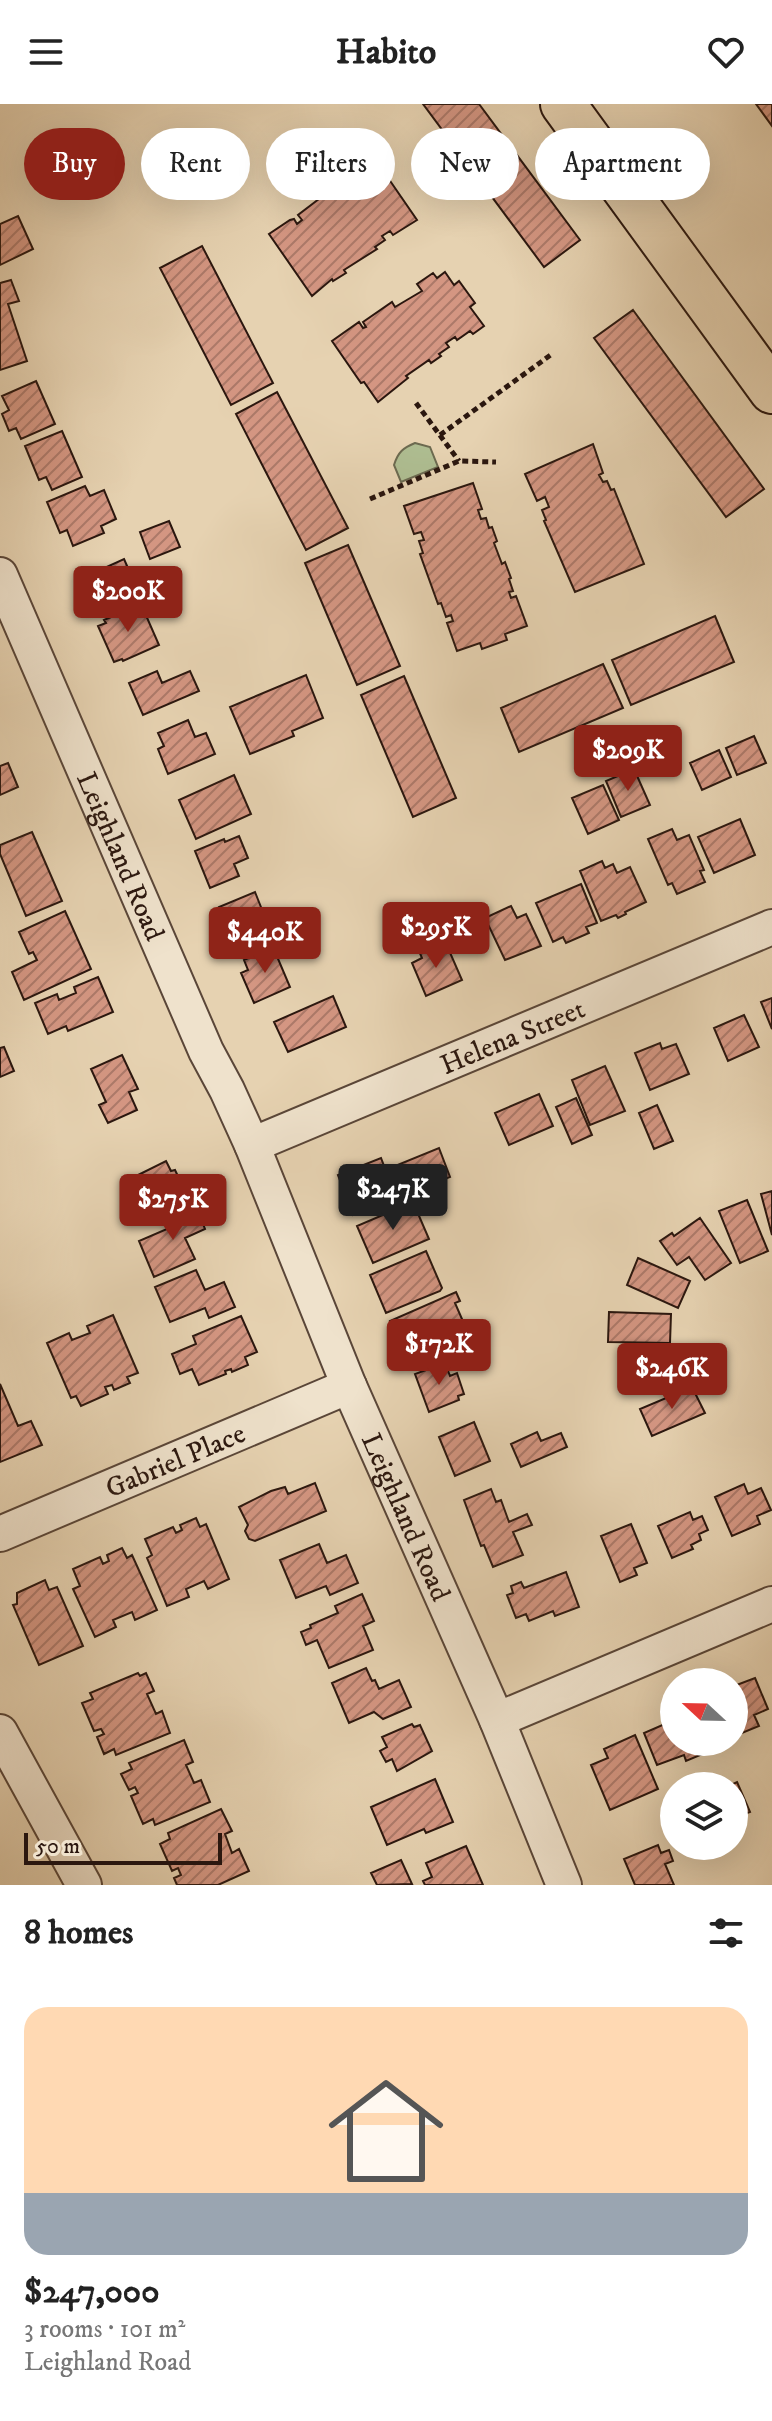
<!DOCTYPE html>
<meta charset="utf-8">
<style>
body{margin:0;font-family:"IM FELL DW Pica",serif;background:#f2f2f2;color:#222;height:100vh;display:flex;flex-direction:column;font-size:30px;white-space:nowrap}
*{box-sizing:border-box;margin:0}
p{font-size:26px;color:#767676}
.icon{flex:none;width:44px;height:44px;fill:none;stroke:currentColor;stroke-width:2;stroke-linecap:round;stroke-linejoin:round}
.map{position:relative;height:1781px;overflow:hidden}
.drawer{display:flex;flex-direction:column;background:#fff;flex:1}
.drawer>*{flex:none}
.guide{position:absolute;left:24px;top:24px;width:724px;height:72px;display:flex;gap:16px}
.needle{width:52px;rotate:292deg}
.tools{position:absolute;left:660px;top:1564px;display:grid;gap:16px}
.tools a{display:grid;place-items:center;width:88px;height:88px;border-radius:50%;background:#fff;box-shadow:0 8px 32px #0002;font-size:40px}
.scale{position:absolute;left:24px;bottom:20px;width:198px;box-sizing:border-box;padding-left:8px;border:4px solid #2b170f;border-top:0;font-size:22px;line-height:28px;white-space:nowrap;color:#2b170f;-webkit-text-stroke:6px #efe2cc;paint-order:stroke}
.price{position:absolute;translate:-50% -68px;padding:0 18px;border-radius:8px;background:#8f2418;color:#fff;font-size:26px;line-height:52px;filter:drop-shadow(0 2px 4px #0008)}
.price::after{content:'';position:absolute;left:50%;top:48px;width:24px;height:18px;margin-left:-12px;background:inherit;clip-path:polygon(0 0,100% 0,50% 100%)}
.price.active{background:#222;color:#fff}
ul{padding:0;list-style:none}
li{display:grid;align-content:center;gap:16px;height:424px;padding:0 24px}
li+li{border-top:2px solid #e0e0e0}
li span{display:grid;place-items:center;height:248px;border-radius:24px;color:#555}
li>.icon{margin-inline-start:auto}
span .icon{width:144px;height:144px;fill:#fffc;stroke-width:1}
li b{font-size:34px}
h2{display:flex;justify-content:space-between;align-items:center;height:96px;padding:0 24px;font-size:34px}
.chip{padding:0 28px;border-radius:36px;background:#fff;box-shadow:0 8px 32px #0002;font-size:28px;line-height:72px}
.chip.active{background:#8f2418;color:#fff}
header{display:flex;justify-content:space-between;align-items:center;height:104px;padding:0 24px;background:#fff;font-size:36px;font-weight:700}
.map>svg:first-child{display:block}
.green{fill:#aebd91;stroke:#6c6a50;stroke-width:2}
.building{fill:url(#building-hatch);stroke:#2b170f;stroke-width:2}
.lines{fill:none;stroke-linecap:round;stroke-linejoin:round}
.minor-casing{stroke:#5a4638;stroke-width:38}
.major-casing{stroke:#2b170f;stroke-width:48}
.path{stroke:#2b170f;stroke-width:5;stroke-dasharray:6 4;stroke-linecap:butt}
.minor{stroke:#efe2cc;stroke-width:34}
.major{stroke:#e6d2b1;stroke-width:44}
.labels{text-anchor:middle;stroke-width:6;stroke-linejoin:round;paint-order:stroke}
.street-label{font-size:28px;fill:#2b170f;stroke:#efe2cc}
</style>
<header><svg class="icon" aria-label="menu" viewBox="0 0 24 24"><path d="M4 6h16M4 12h16M4 18h16"/></svg>Habito<svg class="icon" aria-label="heart" viewBox="0 0 24 24"><path d="M12 20l-8-8c-3-5 5-10 8-4 3-6 11-1 8 4z"/></svg></header>
<div class="map">
<svg width="772" height="1781" viewBox="0 0 772 1781">
<defs>
<pattern id="building-hatch" width="6" height="6" patternUnits="userSpaceOnUse" patternTransform="scale(2)"><rect width="6" height="6" fill="#d49682"/><path d="M-1 1l2-2M0 6l6-6M5 7l2-2" fill="none" stroke="#ac7969"/></pattern>
</defs>
<rect width="100%" height="100%" fill="#e6d2b1"/>
<filter id="stains"><feTurbulence type="fractalNoise" baseFrequency=".0025" numOctaves="4"/><feColorMatrix values="0 0 0 0 .2 0 0 0 0 .09 0 0 0 0 .02 0 0 0 .5 -.17"/></filter>
<radialGradient id="worn" r=".72"><stop offset=".6" stop-color="#630" stop-opacity="0"/><stop offset="1" stop-color="#630" stop-opacity=".3"/></radialGradient>
<path class="green" d="M415,339l15,4 8,20 -37,15 -7,-17c4,-13 9,-17 21,-22z"/>
<path class="building" d="M423,0h56l101,136 -36,27z
M756,0h16v22z
M375,55l42,61 -24,15 -3,-4 -8,5 3,4 -10,7 2,2 -33,21 2,3 -13,8 -1,-2 -20,17 -43,-62 21,-14 4,-1 3,5 5,-4 -4,-5 34,-26 7,8 17,-13 -5,-7z
M18,112l15,33 -33,16v-41z
M202,142l71,137 -42,22 -71,-137z
M445,168l9,13 5,-4 16,22 -5,4 14,19 -11,8 -3,-3 -13,9 -2,-3 -9,6 3,4 -10,7 2,2 -10,7 -2,-3 -23,16 2,2 -30,24 -14,-20 -3,1 -29,-42 27,-19 4,6 3,-1 -3,-5 29,-20 3,5 27,-16 -5,-7 16,-11 4,5z
M11,176l8,21 -11,3 19,57 -27,9v-87z
M633,206l131,179 -38,28 -132,-179z
M36,277l19,43 -34,15 -5,-11 -7,3 -7,-17 7,-4 -7,-14z
M277,288l71,136 -42,22 -70,-136z
M62,327l20,46 -30,13 -6,-13 -7,3 -14,-34z
M593,340l10,29 -4,2 4,7 4,-1 4,9 3,-1 30,75 -69,28 -31,-71 2,-1 -4,-10 7,-3 -4,-10 -8,4 -12,-27z
M473,379l9,26 -4,1 3,9 5,-1 3,10 3,-1 5,14 -3,2 8,21 3,-2 6,16 -2,1 4,12 -4,1 2,6 5,-2 11,30 -22,8 2,6 -25,9 -2,-6 -23,8 -10,-28 6,-2 -2,-6 -5,2 -5,-14 -3,1 -18,-50 3,-1 -4,-12 5,-1 -3,-8 -7,2 -10,-28z
M85,382l5,10 14,-6 12,29 -15,7 3,7 -31,13 -6,-16 -7,3 -13,-31z
M169,417l11,26 -30,12 -10,-27z
M348,441l52,121 -43,19 -52,-122z
M124,455l7,16 -6,3 9,21 -31,14 -10,-21 3,-2 -7,-15z
M141,500l18,41 -36,16 -1,-2 -8,3 -16,-36 8,-3 -2,-3z
M715,512l19,46 -103,43 -19,-45z
M603,560l20,44 -104,44 -18,-44z
M157,567l5,12 28,-12 9,20 -56,24 -14,-32z
M306,571l17,43 -31,13 2,5 -44,18 -20,-47z
M404,572l52,122 -43,19 -52,-122z
M188,616l7,17 11,-4 9,21 -47,20 -10,-25 6,-3 -6,-13z
M754,632l12,27 -29,12 -11,-27z
M719,646l12,27 -29,13 -12,-27z
M8,659l10,24 -18,8v-29z
M634,665l16,36 -29,12 -15,-36z
M234,671l17,39 -55,25 -17,-39z
M603,681l16,35 -31,14 -16,-36z
M740,715l15,36 -41,18 -16,-36z
M672,725l5,11 12,-5 15,35 -4,1 5,11 -28,12 -5,-11 -4,2 -20,-46z
M32,728l30,69 -36,15 -26,-62v-9z
M239,732l9,22 -14,6 5,12 -29,12 -15,-37 29,-12 1,3z
M602,757l3,7 8,-4 4,9 13,-6 16,35 -21,10 1,2 -8,4 -2,-3 -15,6 -21,-50z
M581,780l16,39 -11,4 3,6 -23,10 -3,-6 -10,5 -17,-39z
M255,788l15,38 -32,13 -5,-13 -4,1 -10,-24z
M511,802l6,12 9,-4 15,32 -36,14 -20,-42z
M65,807l26,58 -67,31 -12,-28 25,-12 -4,-8 -4,2 -10,-22z
M431,842l3,7 14,-5 14,32 -36,16 -14,-33 10,-5 -3,-7z
M273,843l17,40 -36,16 -13,-30 7,-3 -4,-10z
M98,873l15,35 -45,19 -2,-5 -18,8 -13,-31 22,-9 2,6 17,-7 -2,-6z
M333,892l13,31 -58,25 -14,-30z
M772,894v31l-11,-27z
M744,911l15,32 -31,14 -14,-33z
M660,939l2,6 14,-5 13,30 -39,16 -15,-37z
M4,943l10,24 -14,6v-29z
M122,951l16,34 -9,3 8,18 -29,13 -9,-18 7,-3 -15,-33z
M605,962l20,45 -35,14 -18,-45z
M539,990l14,32 -44,19 -14,-32z
M576,994l16,37 -20,9 -16,-37z
M657,1001l16,36 -19,8 -15,-36z
M439,1044l11,29 -97,38 -15,-40 43,-17 10,26 4,-2 -5,-14z
M166,1057l5,10 4,-1 10,21 -32,16 -15,-32z
M772,1087v44l-11,-41z
M747,1096l21,51 -28,12 -21,-52z
M413,1098l16,37 -56,24 -16,-37z
M195,1100l10,25 -20,9 10,21 -41,18 -15,-36 35,-15 -4,-11z
M700,1114l31,45 -26,17 -16,-23 -12,8 -17,-24 12,-8 2,3z
M426,1147l16,37 -2,3 -54,22 -16,-38z
M638,1154l52,23 -12,27 -51,-23z
M196,1166l9,20 19,-8 11,25 -26,11 -4,-10 -35,14 -15,-35z
M456,1188l4,9 -5,2 10,23 -62,26 -13,-31z
M609,1208l62,2 -1,29 -62,-1z
M113,1211l25,58 -11,4 3,6 -16,7 -2,-5 -7,2 3,7 -27,12 -5,-10 -5,2 -24,-55 22,-10 3,7 18,-7 -3,-7z
M241,1212l16,36 -12,5 3,8 -16,7 -1,-3 -6,2 1,3 -27,11 -7,-16 -12,5 -8,-20 24,-10 -3,-8z
M675,1249l5,28 -52,9 -5,-28z
M445,1259l5,13 7,-3 7,21 -6,2 1,4 -30,12 -14,-38z
M0,1280l18,42 13,-5 11,24 -42,17z
M692,1283l13,26 -53,23 -12,-27z
M474,1318l16,39 -35,15 -16,-39z
M537,1328l4,9 20,-8 6,14 -46,20 -10,-23z
M315,1379l11,28 -71,30 -6,-2 -4,-8 3,-6 -9,-18 32,-16 14,-4 3,7z
M744,1380l4,10 13,-6 10,22 -14,6 3,8 -28,12 -17,-39z
M491,1385l5,13 5,-2 8,22 18,-8 5,11 -19,7 10,23 -30,12 -9,-22 -3,1 -17,-46z
M690,1408l3,8 9,-4 6,14 -9,4 2,6 -10,5 2,4 -21,9 -14,-32z
M196,1414l4,9 6,-3 23,55 -21,10 -4,-8 -18,8 3,8 -22,9 -20,-48 5,-3 -7,-16 28,-12 3,6 6,-3 -2,-5z
M631,1420l16,39 -13,5 3,7 -17,7 -19,-46z
M319,1440l8,19 19,-8 12,28 -28,12 -4,-9 -30,12 -16,-38z
M122,1444l5,10 5,-3 25,55 -22,10 -3,-8 -19,8 3,7 -21,10 -22,-48 7,-3 -7,-17 27,-12 3,7 6,-3 -2,-6z
M566,1468l13,35 -24,9 -2,-5 -24,10 -3,-7 -10,4 -9,-23 6,-2 -2,-7 10,-4 3,6z
M45,1476l4,10 8,-3 26,59 -44,19 -26,-60 4,-1v-11z
M362,1490l12,27 -11,5 10,24 -44,18 -12,-28 -11,5 -5,-13 10,-4 -1,-3 28,-12 -3,-7z
M366,1564l6,13 3,-1 4,9 20,-9 12,27 -28,12 -9,-7 -25,11 -17,-40z
M138,1569l2,3 6,-3 8,18 -7,3 9,20 6,-3 8,22 -54,22 -2,-6 -10,5 -7,-17 7,-3 -3,-5 -7,2 -12,-28 11,-4 -3,-6z
M755,1574l13,31 -14,6 5,11 -17,7 -8,-20v-27z
M674,1616v22h26l5,11 -19,8 -2,-6 -27,10 -13,-32z
M412,1620l2,3 6,-2 12,26 -35,20 -5,-12 -6,3 -6,-11 7,-4 -5,-10z
M635,1631l23,54 -48,21 -19,-45 17,-7 -4,-9z
M184,1636l9,22 -7,3 8,18 7,-3 9,22 -55,23 -2,-6 -10,5 -12,-28 7,-3 -3,-6 -6,3 -8,-16 11,-5 -3,-6z
M435,1675l18,43 -27,11 -2,-4 -37,16 -16,-38z
M737,1678l13,30 -16,6v-32h-5z
M221,1705l11,22 -7,3 7,19 7,-4 10,22 -31,14h-41l-3,-7 7,-3 -3,-7 -6,3 -12,-27 10,-5 -2,-6z
M658,1741l3,8 8,-3 4,11 -8,3 9,21h-39l-11,-26z
M466,1742l17,39h-58l-2,-4 9,-4 -6,-14z
M401,1756l11,24 -35,1 -6,-12z"/>
<g class="lines">
<g class="minor-casing">
<g id="minor">
<path id="s1" d="M0,471l206,476 21,39 25,55 97,241 148,334 67,165"/>
<path id="s2" d="M252,1041l520,-218"/>
<path id="s3" d="M0,1430l349,-148"/>
<path d="M497,1616l275,-116"/>
<path d="M0,1628l84,153"/>
</g>
</g>
<g class="major-casing">
<path id="major" d="M563,0l209,287"/>
</g>
<path class="path" d="M416,299l43,58
M440,331l112,-81
M370,395l89,-38 37,1"/>
<use href="#minor" class="minor"/>
<use href="#major" class="major"/>
</g>
<g class="labels">
<g class="street-label">
<text dy="10" stroke="none"><textPath href="#s1" startOffset="306">Leighland Road</textPath></text>
<text dy="10" stroke="none"><textPath href="#s2" startOffset="282">Helena Street</textPath></text>
<text dy="10" stroke="none"><textPath href="#s3" startOffset="190">Gabriel Place</textPath></text>
<text dy="10" stroke="none"><textPath href="#s1" startOffset="1026">Leighland Road</textPath></text>
</g>
</g>
<rect width="100%" height="100%" filter="url(#stains)"/>
<rect width="100%" height="100%" fill="url(#worn)"/>
</svg>
<div class="tools">
<a><svg class="needle" viewBox="-14 -14 28 28"><path d="M0-13l5 13h-10z" fill="#e53935"/><path d="M0 13l5-13h-10z" fill="#767676"/></svg></a>
<a><svg class="icon" aria-label="layers" viewBox="0 0 24 24"><path d="M12 4l9 5-9 5-9-5zM3 14l9 5 9-5"/></svg></a>
</div>
<div class="scale">50 m</div>
<b class="price" style="left:128px;top:530px">$200K</b>
<b class="price" style="left:628px;top:689px">$209K</b>
<b class="price" style="left:436px;top:866px">$295K</b>
<b class="price" style="left:265px;top:871px">$440K</b>
<b class="price active" style="left:393px;top:1128px">$247K</b>
<b class="price" style="left:173px;top:1138px">$275K</b>
<b class="price" style="left:439px;top:1283px">$172K</b>
<b class="price" style="left:672px;top:1307px">$246K</b>
<div class="guide">
<a class="chip active">Buy</a>
<a class="chip">Rent</a>
<a class="chip">Filters</a>
<a class="chip">New</a>
<a class="chip">Apartment</a>
</div>
</div>
<section class="drawer">
<h2>8 homes<svg class="icon" aria-label="filters" viewBox="0 0 24 24"><path d="M4 7h16M4 17h16"/><circle cx="9" cy="7" r="2"/><circle cx="15" cy="17" r="2"/></svg></h2>
<ul>
<li><span style="background:linear-gradient(#ffd9b3 75%,#9aa5b1 0)"><svg class="icon" aria-label="home" viewBox="0 0 24 24"><path d="M3 11l9-7 9 7M6 9v11h12V9"/></svg></span><div><b>$247,000</b><p>3 rooms · 101 m²</p><p>Leighland Road</p></div></li>
</ul>
</section>
